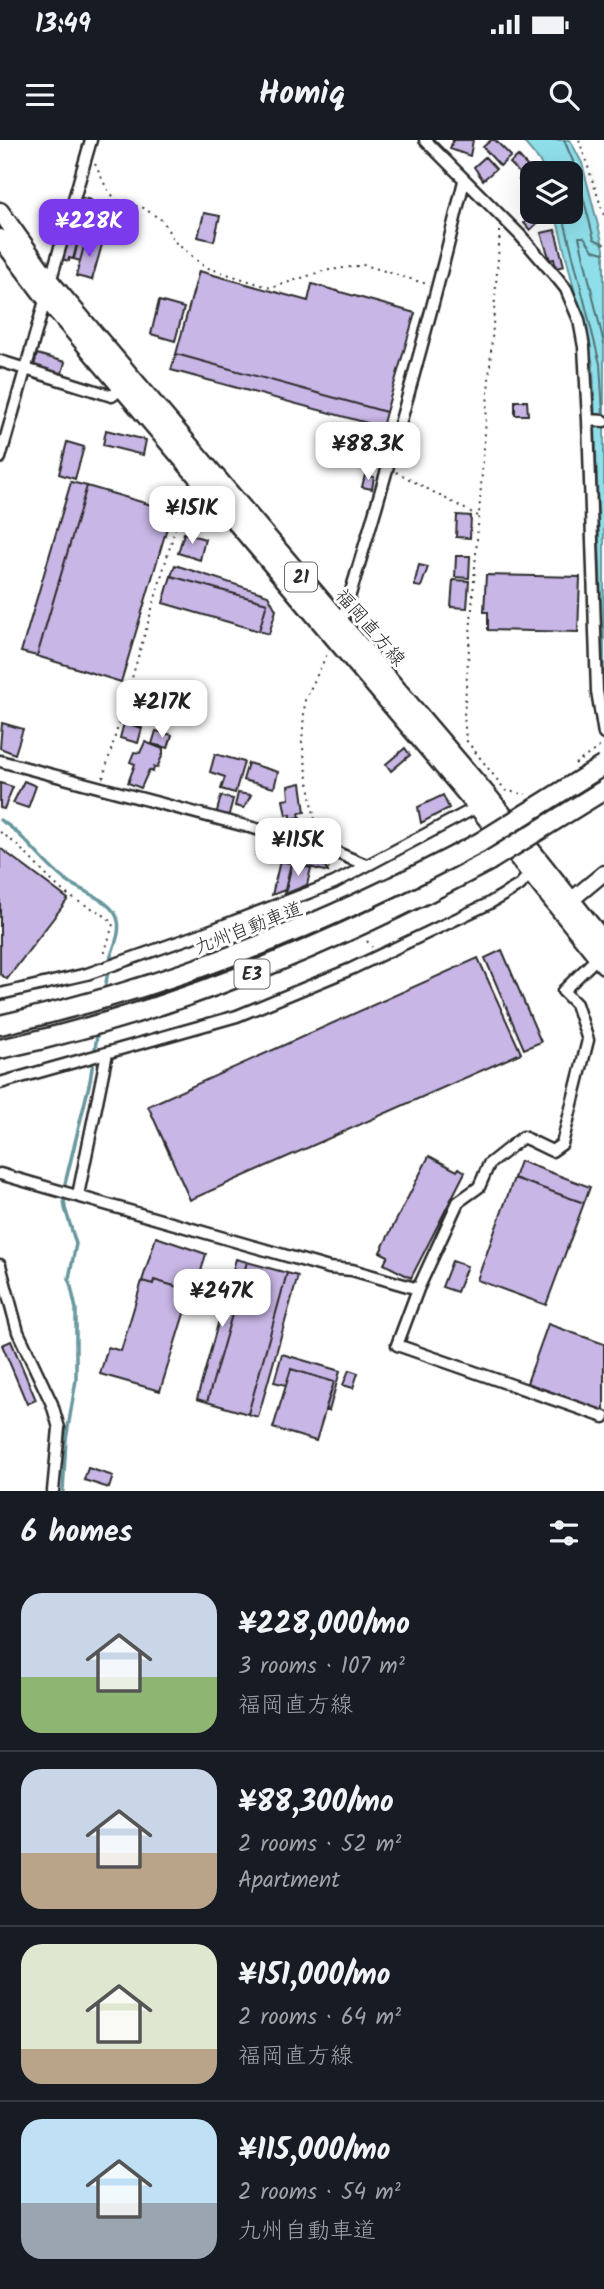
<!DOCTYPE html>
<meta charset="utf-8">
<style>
body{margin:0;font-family:Kalam,"Klee One",sans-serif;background:#242831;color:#f1f3f6;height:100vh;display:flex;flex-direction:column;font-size:26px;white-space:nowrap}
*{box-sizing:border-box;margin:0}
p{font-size:23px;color:#9ea1a6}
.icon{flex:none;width:38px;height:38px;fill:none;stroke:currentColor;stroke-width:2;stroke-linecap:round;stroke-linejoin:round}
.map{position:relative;height:1351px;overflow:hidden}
.panel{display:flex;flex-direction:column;background:#171b24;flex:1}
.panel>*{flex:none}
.buttons{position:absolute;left:520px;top:21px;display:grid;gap:14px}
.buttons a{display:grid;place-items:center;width:63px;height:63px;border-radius:14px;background:#171b24;box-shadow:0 7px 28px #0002;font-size:35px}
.price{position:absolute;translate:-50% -60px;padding:0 16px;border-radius:14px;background:#fff;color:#222;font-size:23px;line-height:46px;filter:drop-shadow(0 2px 4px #0008)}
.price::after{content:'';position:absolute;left:50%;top:42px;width:21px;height:16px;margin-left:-10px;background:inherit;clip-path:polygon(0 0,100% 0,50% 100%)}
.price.on{background:#7c3aed;color:#fff}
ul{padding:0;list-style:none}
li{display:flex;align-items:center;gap:21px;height:175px;padding:0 21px}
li+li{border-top:2px solid #363941}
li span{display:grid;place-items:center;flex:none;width:196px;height:140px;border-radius:21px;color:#555}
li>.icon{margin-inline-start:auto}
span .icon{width:84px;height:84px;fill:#fffc;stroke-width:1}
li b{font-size:30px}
h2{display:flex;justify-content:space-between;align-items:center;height:84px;padding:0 21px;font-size:30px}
.status{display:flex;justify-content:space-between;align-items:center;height:49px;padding:0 35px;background:#171b24;direction:ltr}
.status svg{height:19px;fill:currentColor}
header{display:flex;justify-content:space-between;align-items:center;height:91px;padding:0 21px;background:#171b24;font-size:32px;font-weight:700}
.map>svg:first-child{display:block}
.water{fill:#8fdfea;stroke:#67979e;stroke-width:2}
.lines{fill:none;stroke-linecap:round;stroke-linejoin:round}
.shore{stroke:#537377;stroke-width:2}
.stream{stroke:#67979e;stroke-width:3.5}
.building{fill:#c8b6e6;stroke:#2b2b2b;stroke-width:2}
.street-casing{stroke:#2b2b2b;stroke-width:15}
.secondary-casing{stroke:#2b2b2b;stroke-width:19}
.primary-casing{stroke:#2b2b2b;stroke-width:21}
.highway-casing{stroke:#2b2b2b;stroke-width:23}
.path{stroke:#2b2b2b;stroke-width:2;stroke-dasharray:2 5;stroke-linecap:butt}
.street{stroke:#fff;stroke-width:10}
.secondary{stroke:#fff;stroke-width:14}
.primary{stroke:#fff;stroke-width:16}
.highway{stroke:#fff;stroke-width:18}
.highway-bridge-casing{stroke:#2b2b2b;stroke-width:23;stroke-linecap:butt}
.highway-bridge{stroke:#fff;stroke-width:18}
.labels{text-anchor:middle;stroke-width:6;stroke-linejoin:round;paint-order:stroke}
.shield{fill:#fff;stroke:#6b6b6b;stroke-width:2}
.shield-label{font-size:18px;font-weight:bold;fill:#2b2b2b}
.street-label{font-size:19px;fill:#2b2b2b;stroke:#fff}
</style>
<div class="status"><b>13:49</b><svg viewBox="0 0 49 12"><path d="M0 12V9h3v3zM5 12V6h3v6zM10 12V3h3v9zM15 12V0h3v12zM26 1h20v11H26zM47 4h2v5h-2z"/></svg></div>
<header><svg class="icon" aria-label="menu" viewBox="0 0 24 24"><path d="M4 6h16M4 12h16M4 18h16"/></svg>Homiq<svg class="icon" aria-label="search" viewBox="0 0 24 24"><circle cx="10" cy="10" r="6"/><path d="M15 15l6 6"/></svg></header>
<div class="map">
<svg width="604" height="1351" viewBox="0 0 604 1351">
<rect width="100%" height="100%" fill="#fff"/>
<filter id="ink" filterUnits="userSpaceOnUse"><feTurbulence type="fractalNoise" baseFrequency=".0143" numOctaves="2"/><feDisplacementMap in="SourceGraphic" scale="14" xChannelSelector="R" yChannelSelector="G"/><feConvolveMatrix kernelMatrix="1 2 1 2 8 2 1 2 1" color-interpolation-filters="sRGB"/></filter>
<g filter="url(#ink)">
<path class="water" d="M522,0h48l12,23 22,86v430l-11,-314 -38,-153h15v-39h-25l-6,-13z"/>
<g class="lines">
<path class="shore" d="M564,0l11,26 19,73 10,5
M562,72l38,152 3,50
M604,113l-11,-3 -9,-13h-5l25,107"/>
<path class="stream" d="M0,680c26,15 42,44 68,62 15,10 46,19 50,39 3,14 -6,28 -9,42
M105,850l3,-20
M63,1351l3,-51 10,-60v-71l-7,-31 7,-34 -11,-36 -2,-16 27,-111 8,-52"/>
</g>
<path class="building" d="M453,0h20l-3,16 -20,-7z
M491,0h4l16,16 -11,10 -17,-19z
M518,16l10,11 -8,7 -10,-11z
M485,17l11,12 -13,11 -9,-13z
M530,30l3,3 -2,21 -12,-14z
M79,57l12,3 -2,10 -13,-4z
M530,58l2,14 11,1 -3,2 3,3 -13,12 -6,-7 6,-5 -10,-11z
M204,73l16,3 -6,25 -16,-4z
M69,90l11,3 -7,26 -4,-1v3l-8,-2z
M555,90l9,36 -8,2 -2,-9 -4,1 -9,-27z
M79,97l7,2 -6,22 -6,-2z
M86,99l17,2 -11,39 -16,-4z
M199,131l109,30 4,-17 103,29 -29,99 -210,-58z
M159,161l25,7 -9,33 -24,-7z
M37,214l28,8 -4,15 -28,-7z
M176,214l210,58 -4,15 -211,-57z
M515,261h12l1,14h-13z
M106,290l40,10 -3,15 -40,-10z
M67,302l17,5 -9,32 -16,-5z
M365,335l9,2 -2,12 -10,-2z
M71,342l16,4 -50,170 -16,-4z
M87,346l85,25 -51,171 -84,-26z
M457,375l14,1 -1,22 -14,-1z
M184,393l21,6 -5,21 -22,-7z
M456,416h14l-1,22 -14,-1z
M175,425l93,30 8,15 -7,24 -10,-3 8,-28 -96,-27z
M419,425l9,2 -7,20 -6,-1v-5z
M486,435l94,2 -2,55 -90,-2v-18h-4z
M171,436l96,27 -8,28 -96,-28z
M453,440l16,1 -2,27 -16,-1z
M2,583l21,6 -8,25 -15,-6z
M124,583l18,5 -4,15 -18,-5z
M156,591l16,4 -4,13 -16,-4z
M145,602l18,7v5l-6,14 -3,-1 -1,5 -4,-2 -8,18 -13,-5 7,-19 -5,-2 4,-10 6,1z
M405,608l5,7 -19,16 -5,-7z
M215,614l29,8 -9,31 -14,-4 4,-12 -15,-5z
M248,623l30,9 -4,16 -31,-8z
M24,641l12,5 -8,22 -15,-5z
M0,643l13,4 -9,22 -4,-1z
M301,643l4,29 -6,1 1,4 -9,2v-5l-5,1 -3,-15 6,-1 -1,-13z
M238,653l13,2 -7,13 -9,-2z
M443,655l6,13 -28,15 -3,-16z
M221,656l12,3 -5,19 -12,-3z
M259,701l14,4 -4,13 -13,-3z
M283,703l23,6 -4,15 -23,-6z
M0,708l68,51 -61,80 -7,-5z
M306,712l14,4 8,16 -26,-7z
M280,721l11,2 -6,27 -13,5z
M292,724l19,4 -4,17 -22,9z
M502,810l39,92 -17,7 -39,-91z
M478,818l43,95 -331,147 -42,-94z
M429,1016l28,15 2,-3 6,4 -54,106 -27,-14 4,-8 -8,-4z
M520,1021l70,26 -6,16 -70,-25z
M514,1038l70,25 -38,102 -69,-25z
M156,1097l50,17 -11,38 -41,-12 -1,4 -11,-3z
M236,1119l11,3 -40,140 -10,-3z
M452,1121l15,5 -10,26 -15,-5z
M247,1122l40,11 -39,141 -41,-12z
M287,1133l11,3 -40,141 -10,-3z
M154,1140l37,11 -31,100 -60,-17 8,-27 13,4 21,-70 11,3z
M548,1184l56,20v67l-77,-28z
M11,1201l25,59 -9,4 -25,-59z
M282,1214l58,17 -11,40 -4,-1 9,-28 -43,-13 -5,16 -12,-3z
M291,1229l43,13 -18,59 -43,-13z
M349,1230l9,3 -5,15 -10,-3z
M88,1328l25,8 -4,12 -25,-8z"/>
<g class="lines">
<g class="street-casing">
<path id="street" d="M425,0l95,95 38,44 8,10 13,31 5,27 4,73 9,271 7,43
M50,142l41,-142
M0,221l112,35 10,-8
M588,280l16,1
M0,318l46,-161
M341,484c45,-147 87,-294 123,-443
M0,621l321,85 45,19
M0,854l87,-20 114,-40 133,-51 143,-76
M0,943l237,-67 114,-47 137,-65 32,-19 10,-12
M0,1034l329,94 23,2 66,19 40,-87 21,-15 10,-23 34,-27 29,14 10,-7 26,-104 -12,-36 -13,-13 41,-40
M78,1055l29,-142
M0,1125l18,67 34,72 7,24 -6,63
M418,1149l-21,56 207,72"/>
</g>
<g class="secondary-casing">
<path id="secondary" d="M564,766l40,-33"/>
</g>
<g class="primary-casing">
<path id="primary" d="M0,71l50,70 441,518 113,142
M0,98l46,61 431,508 127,158"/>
</g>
<g class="highway-casing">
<path id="highway" d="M0,885c171,-38 325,-100 479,-182
M0,909c173,-37 333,-105 489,-188"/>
</g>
<path class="path" d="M579,0l25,75
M95,24l12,25 12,14 23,4 21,14 11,20 31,26 66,21 52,-17 42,-6 62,19
M500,91l-36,484 2,25 40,51 20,3
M396,332l82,44
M575,624l27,-19
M103,638l84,-290
M0,692c26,17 43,44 68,63 15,11 33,14 45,29l-9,31
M317,693l-15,-91 3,-42 23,-48
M326,721l4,12
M367,801l5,6"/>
<use href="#street" class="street"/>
<use href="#secondary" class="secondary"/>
<use href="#primary" class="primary"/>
<use href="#highway" class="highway"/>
<g class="highway-bridge-casing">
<path id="highway-bridge" d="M479,703l125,-78
M489,721l115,-71"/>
</g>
<use href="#highway-bridge" class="highway-bridge"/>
</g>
</g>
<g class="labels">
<g class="shield">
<rect x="285" y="422.5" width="32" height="29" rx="5"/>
<rect x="234.5" y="819.5" width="35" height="29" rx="5"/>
</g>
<g class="shield-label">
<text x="301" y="443">21</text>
<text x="252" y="840">E3</text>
</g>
<g class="street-label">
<text transform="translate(371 487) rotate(49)" y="7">福岡直方線</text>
<text transform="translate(248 787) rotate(-21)" y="7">九州自動車道</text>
</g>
</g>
</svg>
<div class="buttons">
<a><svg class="icon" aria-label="layers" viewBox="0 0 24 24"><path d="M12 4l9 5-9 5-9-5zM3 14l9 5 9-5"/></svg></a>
</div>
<b class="price on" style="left:89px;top:119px">¥228K</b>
<b class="price" style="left:368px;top:342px">¥88.3K</b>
<b class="price" style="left:192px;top:406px">¥151K</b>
<b class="price" style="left:162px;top:600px">¥217K</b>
<b class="price" style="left:298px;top:738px">¥115K</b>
<b class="price" style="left:222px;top:1189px">¥247K</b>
</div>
<section class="panel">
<h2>6 homes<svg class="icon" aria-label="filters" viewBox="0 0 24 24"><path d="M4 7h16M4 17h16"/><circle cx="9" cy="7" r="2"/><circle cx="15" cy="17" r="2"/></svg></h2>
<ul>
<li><span style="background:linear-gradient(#c9d6e8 60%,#8fb573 0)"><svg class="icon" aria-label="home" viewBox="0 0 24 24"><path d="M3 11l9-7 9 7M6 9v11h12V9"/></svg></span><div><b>¥228,000/mo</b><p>3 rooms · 107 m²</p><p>福岡直方線</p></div></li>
<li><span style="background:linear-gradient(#c9d6e8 60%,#b9a48a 0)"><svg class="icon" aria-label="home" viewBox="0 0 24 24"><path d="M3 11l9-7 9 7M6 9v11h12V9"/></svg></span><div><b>¥88,300/mo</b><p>2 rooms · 52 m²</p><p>Apartment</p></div></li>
<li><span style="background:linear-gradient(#dfe7d0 75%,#b9a48a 0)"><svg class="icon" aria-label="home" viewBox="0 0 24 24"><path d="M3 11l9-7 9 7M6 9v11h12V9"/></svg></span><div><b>¥151,000/mo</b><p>2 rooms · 64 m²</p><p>福岡直方線</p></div></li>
<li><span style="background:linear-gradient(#bfe0f5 60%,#9aa5b1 0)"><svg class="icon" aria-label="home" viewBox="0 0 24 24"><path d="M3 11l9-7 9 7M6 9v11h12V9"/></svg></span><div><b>¥115,000/mo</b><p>2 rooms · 54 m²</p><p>九州自動車道</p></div></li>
</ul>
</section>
